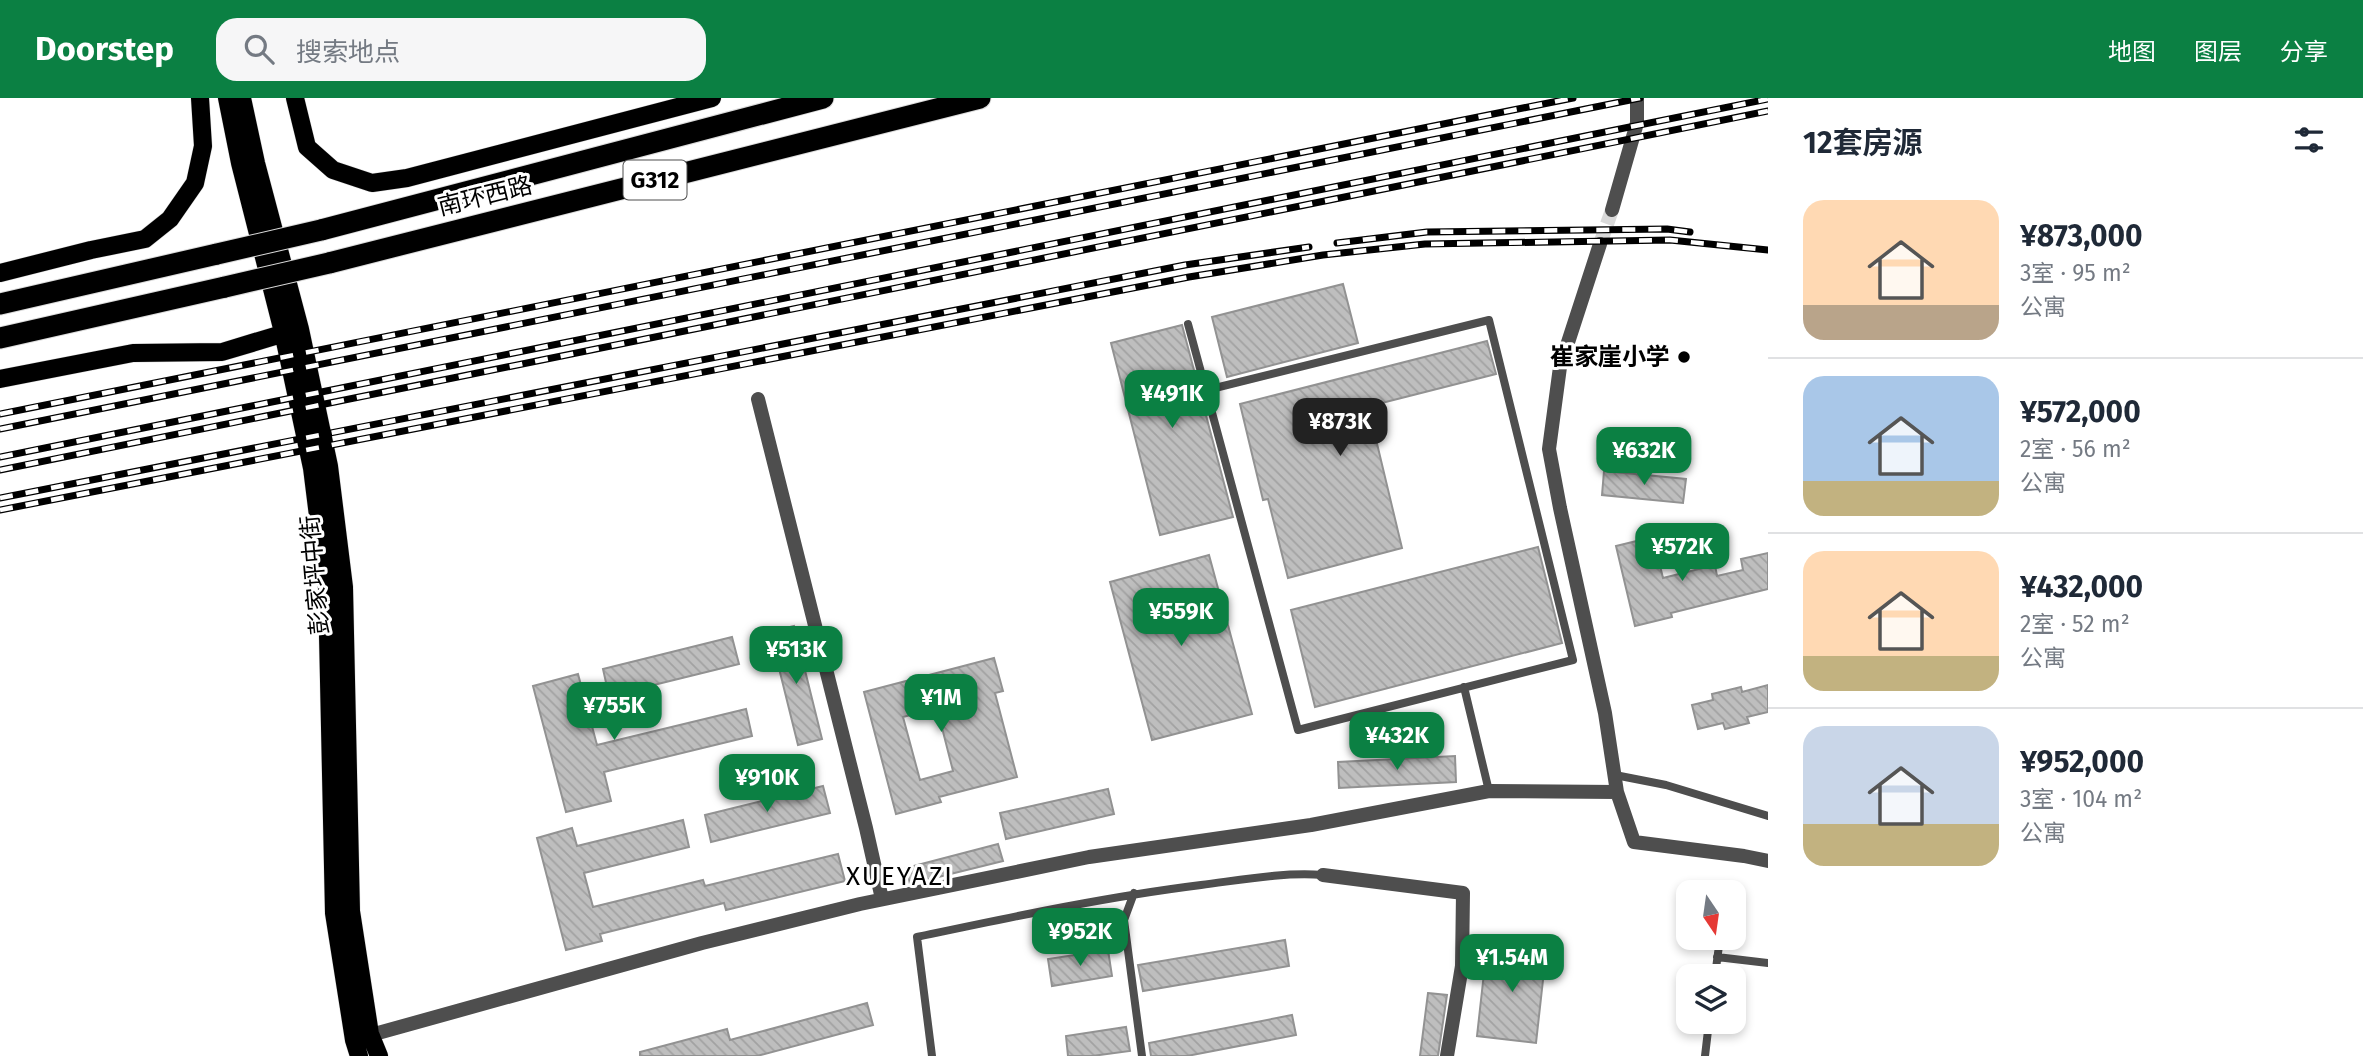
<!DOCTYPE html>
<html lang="zh">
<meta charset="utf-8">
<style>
body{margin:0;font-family:"Fira Sans","Noto Sans SC",sans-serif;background:#f6f6f7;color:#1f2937;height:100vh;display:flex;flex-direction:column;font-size:26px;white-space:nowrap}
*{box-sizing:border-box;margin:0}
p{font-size:23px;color:#747a83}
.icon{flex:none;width:38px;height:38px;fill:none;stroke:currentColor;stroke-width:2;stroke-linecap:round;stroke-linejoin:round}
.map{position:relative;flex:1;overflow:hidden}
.sheet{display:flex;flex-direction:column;background:#fff;width:595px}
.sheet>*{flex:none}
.needle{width:46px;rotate:167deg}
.controls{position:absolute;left:1676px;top:782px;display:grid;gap:14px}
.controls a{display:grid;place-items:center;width:70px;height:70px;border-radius:14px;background:#fff;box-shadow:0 4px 10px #0003;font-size:35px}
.price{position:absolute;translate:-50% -60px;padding:0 16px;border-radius:14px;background:#0b8043;color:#fff;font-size:23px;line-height:46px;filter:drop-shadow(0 2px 4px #0008)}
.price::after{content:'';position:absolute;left:50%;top:42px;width:21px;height:16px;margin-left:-10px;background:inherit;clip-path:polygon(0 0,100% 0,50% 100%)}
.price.on{background:#222;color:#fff}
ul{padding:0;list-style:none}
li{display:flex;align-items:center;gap:21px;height:175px;padding:0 35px}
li+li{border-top:2px solid #e0e1e3}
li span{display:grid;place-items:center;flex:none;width:196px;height:140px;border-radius:21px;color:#555}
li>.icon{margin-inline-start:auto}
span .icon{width:84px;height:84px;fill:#fffc;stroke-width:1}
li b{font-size:30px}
h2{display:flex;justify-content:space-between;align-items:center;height:84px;padding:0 35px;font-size:30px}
header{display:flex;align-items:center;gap:42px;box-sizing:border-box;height:98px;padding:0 35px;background:#0b8043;color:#fff}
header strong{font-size:33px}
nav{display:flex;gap:38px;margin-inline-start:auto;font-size:24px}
.search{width:490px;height:63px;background:#f6f6f7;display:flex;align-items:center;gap:18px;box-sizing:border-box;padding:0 24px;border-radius:21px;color:#747a83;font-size:26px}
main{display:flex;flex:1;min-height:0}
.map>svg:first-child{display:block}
.building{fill:url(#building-back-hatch);stroke:#929292;stroke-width:2;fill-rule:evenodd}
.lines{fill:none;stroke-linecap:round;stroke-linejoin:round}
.street-tunnel{stroke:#d9d9d9;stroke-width:14;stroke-dasharray:14 7;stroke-linecap:butt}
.primary-casing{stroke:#dbdbdb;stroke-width:19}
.highway-casing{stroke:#dbdbdb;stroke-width:23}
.lane{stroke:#4e4e4e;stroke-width:8}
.street{stroke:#4e4e4e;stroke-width:14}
.primary{stroke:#000;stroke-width:18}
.highway{stroke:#000;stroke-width:21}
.rail-casing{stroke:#000;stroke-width:7}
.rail{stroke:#fff;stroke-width:4.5;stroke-dasharray:13;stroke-linecap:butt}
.highway-bridge-casing{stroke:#dbdbdb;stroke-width:23;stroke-linecap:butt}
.highway-bridge{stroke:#000;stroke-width:21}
.poi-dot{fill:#000;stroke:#fff;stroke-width:2.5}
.labels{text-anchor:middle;stroke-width:6;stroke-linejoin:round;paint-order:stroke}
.shield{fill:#fff;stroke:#4c4c4c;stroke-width:2}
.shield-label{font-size:23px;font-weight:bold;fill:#000}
.street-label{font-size:24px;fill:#000;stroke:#fff}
.poi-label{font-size:24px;font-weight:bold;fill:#000;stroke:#fff;text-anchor:end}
.neighbourhood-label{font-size:26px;letter-spacing:2px;fill:#000;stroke:#fff}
</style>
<header>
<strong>Doorstep</strong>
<div class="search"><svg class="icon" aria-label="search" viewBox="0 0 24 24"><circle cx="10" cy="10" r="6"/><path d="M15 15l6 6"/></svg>搜索地点</div>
<nav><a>地图</a><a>图层</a><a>分享</a></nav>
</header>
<main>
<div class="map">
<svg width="1768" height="958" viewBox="0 0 1768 958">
<defs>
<pattern id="building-back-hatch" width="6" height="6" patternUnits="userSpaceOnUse" patternTransform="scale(1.75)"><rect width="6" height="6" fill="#bebebe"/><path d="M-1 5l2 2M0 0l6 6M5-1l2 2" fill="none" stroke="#a2a2a2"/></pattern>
</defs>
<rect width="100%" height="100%" fill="#fff"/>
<path class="building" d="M1343,186l15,59 -131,34 -15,-60z
M1182,227l51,192 -73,18 -49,-192z
M1487,243l9,33 -134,34 7,25 5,-2 28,117 -114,30 -20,-79 -5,1 -23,-96z
M1604,373l82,8 -3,24 -81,-8z
M1653,439l10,41 52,-13 2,11 26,-6 -2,-11 27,-6v36l-97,24 1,4 -37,9 -19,-80z
M1538,449l24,96 -247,64 -24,-97z
M1209,457l43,159 -100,26 -42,-158z
M794,528l28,113 -24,6 -28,-113z
M732,539l7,27 -130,32 -6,-27z
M994,560l9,33 -8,2 22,84 -78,20 2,5 -45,12 -32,-122zM937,610l16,63 -33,9 -17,-63z
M578,576l19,71 149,-36 6,27 -148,36 7,29 -45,11 -33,-126z
M1768,587v27l-21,5 2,6 -24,6 -2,-6 -25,6 -6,-24 21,-5 -1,-6 29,-7 1,5z
M1455,658l1,26 -117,6 -1,-26z
M823,688l7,27 -119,29 -6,-27z
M1108,691l6,25 -108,25 -6,-26z
M683,722l6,27 -105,26 9,34 110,-27 2,6 133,-32 7,27 -119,29 -2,-7 -124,31 2,7 -36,9 -29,-112 35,-10 5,18z
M998,746l5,17 -93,23 -4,-16z
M1285,842l4,26 -146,25 -5,-26z
M1487,848l59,7 -10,90 -59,-7z
M1108,852l4,26 -60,10 -4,-27z
M1428,895l19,2 -9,61h-18z
M867,905l6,22 -116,31h-117v-4l87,-23 3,11z
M1292,917l4,20 -109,21h-36l-2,-13z
M1126,929l4,24 -38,5h-24l-2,-20z"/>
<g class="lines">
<path class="street-tunnel" d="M1600,146l12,-34"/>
<g class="primary-casing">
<path id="primary" d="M227,0l13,65 43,169 29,136 15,120 7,325 20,127 5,16
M242,0l14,65 44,166 29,137 15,121 7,324 19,123 9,22
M295,0l12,49 26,23 39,13 35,-5 305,-80
M0,175l91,-23 54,-11 25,-20 25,-36 8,-37 -3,-48
M0,281l133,-26 89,-1 73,-22"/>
</g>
<g class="highway-casing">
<path id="highway" d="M321,132l502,-132
M329,165l651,-165
M0,206l217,-50
M0,240l225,-51"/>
</g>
<path class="lane" d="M1188,226l110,406 275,-70 -84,-340 -282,70
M1464,589l25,104
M1615,677l51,10 102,31
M1725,794v-1
M1134,795l-10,27 18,136
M1717,859l51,6
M1715,878l5,-38
M932,958l-15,-119c95,-20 188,-40 284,-52 40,-5 81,-13 122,-10
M1705,958l4,-34"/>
<path class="street" d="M1612,112l25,-87v-25
M758,301l108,429 16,71
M1617,694l17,50 110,14 24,5
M1323,777l140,18 -1,73 -15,90
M360,940l342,-95 158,-39 229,-47 222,-32 178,-34 128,1 -12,-79 -45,-205 -11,-59 11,-82 40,-123"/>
<use href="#primary" class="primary"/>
<use href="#highway" class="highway"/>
<g class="rail-casing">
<path id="rail" d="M1337,145l90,-11 240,-3 23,3
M0,316l1573,-316
M0,331l1640,-331
M0,359l1768,-358
M0,372l1768,-359
M0,400l1185,-233 124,-18
M0,412l1189,-233 134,-22 102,-11 245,-4 98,10"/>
</g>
<use href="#rail" class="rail"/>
<g class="highway-bridge-casing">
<path id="highway-bridge" d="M217,156l104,-24
M225,189l104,-24"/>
</g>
<use href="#highway-bridge" class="highway-bridge"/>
</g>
<circle class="poi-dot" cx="1684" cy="259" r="7"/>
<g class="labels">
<rect class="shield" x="623.5" y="62.5" width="63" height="39" rx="5"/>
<g class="shield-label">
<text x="655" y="90">G312</text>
</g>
<g class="street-label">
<text transform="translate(485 98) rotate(-14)" y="8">南环西路</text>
<text transform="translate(315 477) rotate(-95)" y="8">彭家坪中街</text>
</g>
<g class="poi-label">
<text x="1670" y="267">崔家崖小学</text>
</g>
<g class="neighbourhood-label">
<text x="900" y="787">XUEYAZI</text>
</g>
</g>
</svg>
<div class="controls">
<a><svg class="needle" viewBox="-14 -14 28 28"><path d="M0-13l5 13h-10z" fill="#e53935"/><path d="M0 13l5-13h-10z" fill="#747a83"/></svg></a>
<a><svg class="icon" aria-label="layers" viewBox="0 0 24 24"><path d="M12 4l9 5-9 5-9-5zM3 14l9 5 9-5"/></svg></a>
</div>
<b class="price" style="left:1172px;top:332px">¥491K</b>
<b class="price on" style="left:1340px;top:360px">¥873K</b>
<b class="price" style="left:1644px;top:389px">¥632K</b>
<b class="price" style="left:1682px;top:485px">¥572K</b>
<b class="price" style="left:1181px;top:550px">¥559K</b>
<b class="price" style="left:796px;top:588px">¥513K</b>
<b class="price" style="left:941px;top:636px">¥1M</b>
<b class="price" style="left:614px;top:644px">¥755K</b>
<b class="price" style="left:1397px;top:674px">¥432K</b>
<b class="price" style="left:767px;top:716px">¥910K</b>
<b class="price" style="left:1080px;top:870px">¥952K</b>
<b class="price" style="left:1512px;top:896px">¥1.54M</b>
</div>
<section class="sheet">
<h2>12套房源<svg class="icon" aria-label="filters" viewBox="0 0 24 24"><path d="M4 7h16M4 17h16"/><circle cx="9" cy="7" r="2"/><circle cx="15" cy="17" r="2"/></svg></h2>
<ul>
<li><span style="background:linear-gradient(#ffd9b3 75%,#b9a48a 0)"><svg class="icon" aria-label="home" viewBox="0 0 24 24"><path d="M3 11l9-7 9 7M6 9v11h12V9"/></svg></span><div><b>¥873,000</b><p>3室 · 95 m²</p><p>公寓</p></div></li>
<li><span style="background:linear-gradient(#a9c7e8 75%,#c2b280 0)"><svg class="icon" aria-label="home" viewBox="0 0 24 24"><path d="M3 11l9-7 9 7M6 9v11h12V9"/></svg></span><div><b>¥572,000</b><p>2室 · 56 m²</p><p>公寓</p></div></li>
<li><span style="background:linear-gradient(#ffd9b3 75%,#c2b280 0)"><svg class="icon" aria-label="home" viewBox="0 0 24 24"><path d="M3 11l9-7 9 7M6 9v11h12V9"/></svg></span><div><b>¥432,000</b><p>2室 · 52 m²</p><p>公寓</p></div></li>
<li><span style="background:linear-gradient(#c9d6e8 70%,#c2b280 0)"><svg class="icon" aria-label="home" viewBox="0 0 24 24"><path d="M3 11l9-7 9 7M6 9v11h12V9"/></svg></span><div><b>¥952,000</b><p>3室 · 104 m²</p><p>公寓</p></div></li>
</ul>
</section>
</main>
